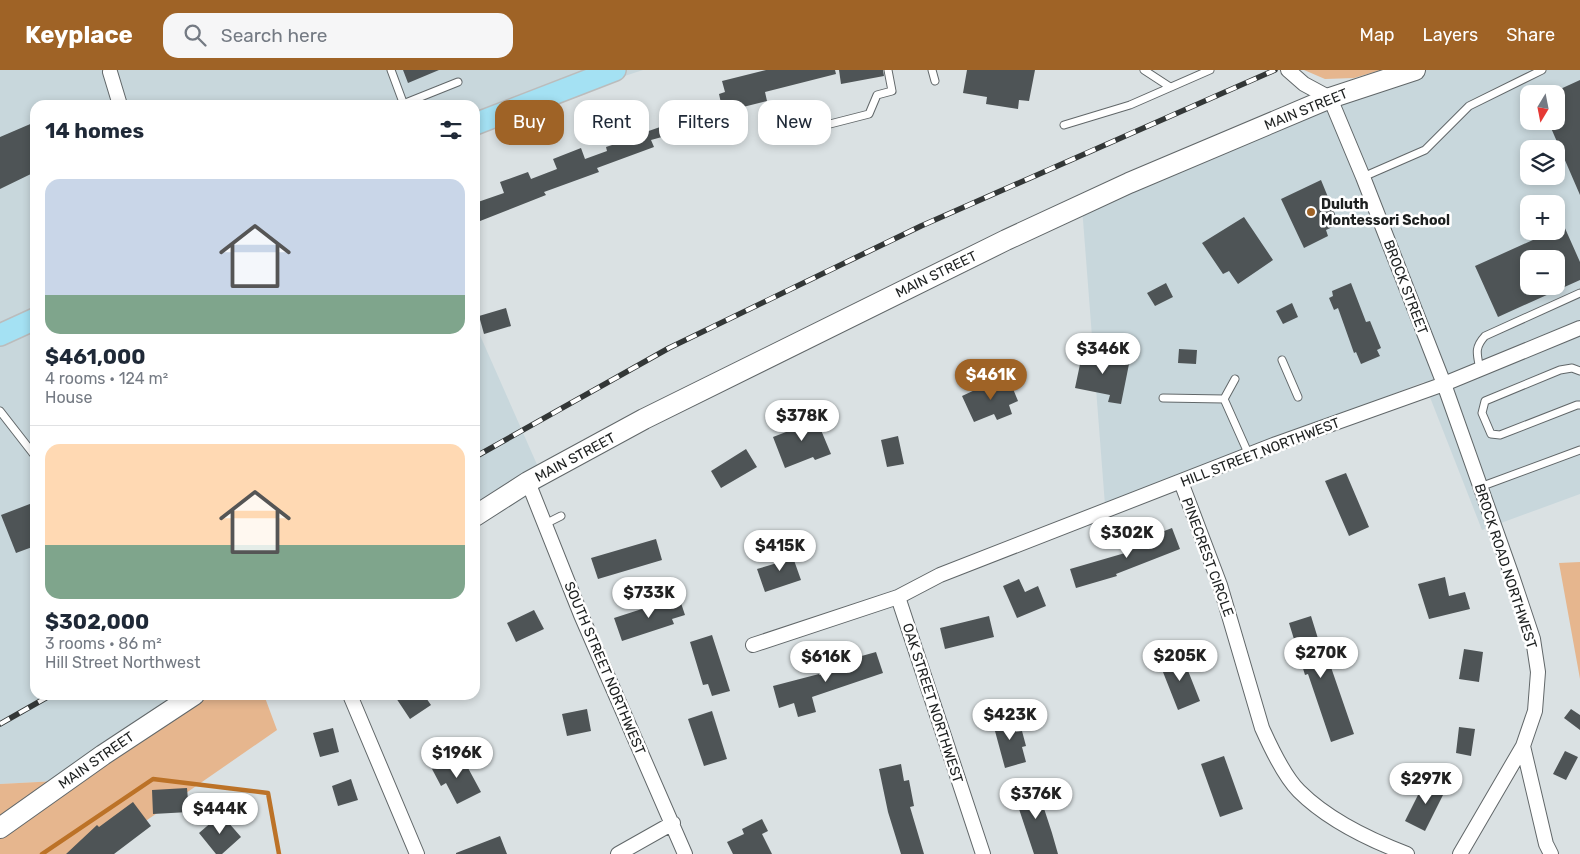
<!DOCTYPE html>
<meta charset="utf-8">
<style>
body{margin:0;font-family:Rubik,sans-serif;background:#f6f6f7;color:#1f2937;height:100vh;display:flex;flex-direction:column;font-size:19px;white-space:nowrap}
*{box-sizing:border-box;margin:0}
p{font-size:16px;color:#747a83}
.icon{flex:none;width:28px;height:28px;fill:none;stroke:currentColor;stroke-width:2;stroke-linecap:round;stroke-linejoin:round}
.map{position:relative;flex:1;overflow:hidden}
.side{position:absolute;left:30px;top:30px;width:450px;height:600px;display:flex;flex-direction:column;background:#fff;border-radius:15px;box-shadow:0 2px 8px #0003}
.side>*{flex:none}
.guide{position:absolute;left:495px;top:30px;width:475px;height:45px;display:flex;gap:10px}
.needle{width:32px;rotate:190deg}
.fabs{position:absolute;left:1520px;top:15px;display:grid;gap:10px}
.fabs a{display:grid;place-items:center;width:45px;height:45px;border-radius:10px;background:#fff;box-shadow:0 2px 8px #0003;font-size:25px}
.price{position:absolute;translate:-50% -42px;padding:0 11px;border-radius:18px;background:#fff;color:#222;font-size:16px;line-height:32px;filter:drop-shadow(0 1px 2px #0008)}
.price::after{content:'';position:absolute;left:50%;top:30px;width:15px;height:11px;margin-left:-8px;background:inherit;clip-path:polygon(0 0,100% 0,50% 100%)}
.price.current{background:#9f6326;color:#fff}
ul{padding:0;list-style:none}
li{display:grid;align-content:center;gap:10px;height:265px;padding:0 15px}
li+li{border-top:1px solid #e0e1e3}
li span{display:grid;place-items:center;height:155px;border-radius:15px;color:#555}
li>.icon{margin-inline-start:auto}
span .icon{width:90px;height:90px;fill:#fffc;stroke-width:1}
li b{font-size:21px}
h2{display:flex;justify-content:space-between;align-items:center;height:60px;padding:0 15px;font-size:21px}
.pill{padding:0 18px;border-radius:15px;background:#fff;box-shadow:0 2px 8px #0003;font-size:18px;line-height:45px}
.pill.current{background:#9f6326;color:#fff}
header{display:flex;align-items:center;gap:30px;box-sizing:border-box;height:70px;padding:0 25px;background:#9f6326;color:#fff}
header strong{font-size:24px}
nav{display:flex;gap:28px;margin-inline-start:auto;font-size:18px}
.search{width:350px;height:45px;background:#f6f6f7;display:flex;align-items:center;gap:12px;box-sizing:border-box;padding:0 18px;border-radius:15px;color:#747a83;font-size:19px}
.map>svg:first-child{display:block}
.built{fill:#c8d7dc;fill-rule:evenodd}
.green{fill:#e6b68e}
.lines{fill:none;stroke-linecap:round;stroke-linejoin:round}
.stream{stroke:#bc7227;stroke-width:4.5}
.building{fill:#4e5456;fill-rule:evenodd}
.lane-casing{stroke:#616769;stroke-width:9}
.street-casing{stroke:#616769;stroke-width:16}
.secondary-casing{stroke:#616769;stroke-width:22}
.primary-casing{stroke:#bbbcbc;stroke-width:24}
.lane{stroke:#fff;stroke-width:7}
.street{stroke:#fff;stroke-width:14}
.secondary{stroke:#fff;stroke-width:20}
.primary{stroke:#a4e1f3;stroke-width:21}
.rail-casing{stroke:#333737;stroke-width:5.5}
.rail{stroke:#fff;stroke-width:4;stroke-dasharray:11;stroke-linecap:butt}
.poi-dot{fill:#9f6326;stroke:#fff;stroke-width:2}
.labels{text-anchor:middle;stroke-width:5;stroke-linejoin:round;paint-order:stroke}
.street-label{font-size:14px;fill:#1d2020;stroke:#fff}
.poi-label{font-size:14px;font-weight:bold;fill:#1d2020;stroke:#fff;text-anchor:start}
</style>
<header>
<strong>Keyplace</strong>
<div class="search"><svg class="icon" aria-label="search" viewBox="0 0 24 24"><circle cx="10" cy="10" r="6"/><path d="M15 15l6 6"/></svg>Search here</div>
<nav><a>Map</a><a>Layers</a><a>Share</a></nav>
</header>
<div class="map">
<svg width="1580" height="784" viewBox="0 0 1580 784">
<rect width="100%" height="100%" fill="#dae1e3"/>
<path class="built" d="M0,0h643l-55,18 -113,44v-27h-440v590h169l-147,86 -57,3z
M1423,0h157v424l-98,36 -58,-148 -319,123 -23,-298zM1529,24h27v27h-27zM1529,79h27v27h-27zM1529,134h27v27h-27zM1529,189h27v27h-27z
M475,254l71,161 -71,43z"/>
<path class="green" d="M1304,0h77l-27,8 -29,1z
M1580,492v117l-21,-116z
M202,625h62l13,35 -179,124h-98v-70l57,-3z"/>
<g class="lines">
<path class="stream" d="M42,784l111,-75 115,14 11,61"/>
</g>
<path class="building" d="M403,0h36l-31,13z
M766,0h69l1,4 -71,18 2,9 -44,11 -4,-18 6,-2 -3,-11z
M839,0h44l1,6 -43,8z
M967,0h68l-6,31 -10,-1 -1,9 -32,-5 1,-7 -24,-4z
M1580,10v115l-32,-74h8v-30z
M694,30l3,10 8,-2 4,16 -58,16 3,7 -57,21 2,4 -55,20 2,3 -71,28v-20l29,-10 -4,-11 28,-10 3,7 26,-10 -4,-10 28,-11 4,11 22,-8 -1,-4 6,-2 -4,-11 28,-10 4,10 23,-8 -1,-6 6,-2 -3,-11z
M35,52v50l-35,17v-52z
M1321,110l18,44 -13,6 2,6 -24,12 -23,-49z
M1244,147l29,43 -35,24 -9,-13 -6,3 -21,-31z
M1564,156l16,36v18l-82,37 -23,-51 78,-35h3zM1529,189h27v27h-27z
M1166,213l7,14 -18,9 -8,-13z
M1351,213l15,39 4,-1 11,27 -4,2 3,6 -19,8 -5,-12 -2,1 -16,-45 -4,2 -5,-12 4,-2 -1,-5z
M1292,233l6,14 -15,7 -7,-13z
M506,238l5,18 -27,8 -5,-18z
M1179,279l18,1 -1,14 -18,-1z
M1083,280l47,9 -9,45 -13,-2 2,-7 -35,-7z
M1009,309l9,22 -9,4 3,9 -15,6 -3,-6 -20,8 -12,-26 30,-14 2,4z
M813,341l18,43 -16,6 -2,-3 -28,11 -12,-31 26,-10 -3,-10z
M898,366l6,28 -17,3 -6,-27z
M746,379l11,18 -36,21 -10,-17z
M1346,403l23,54 -20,9 -24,-55z
M35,432v44l-19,7 -15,-38z
M1172,458l8,21 -64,25 1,2 -41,12 -6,-19 55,-16 -3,-6z
M656,469l6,21 -64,19 -7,-21z
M790,479l11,31 -36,12 -8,-23 20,-6 -3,-8z
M1445,507l4,19 16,-4 5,17 -41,10 -11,-35z
M1019,509l6,13 13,-6 8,20 -29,12 -14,-32z
M679,527l6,18 -13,4 2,5 -52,17 -8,-23z
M534,540l10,19 -28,13 -9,-19z
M989,546l5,21 -49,12 -5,-21z
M1311,546l9,29 3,-1 31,90 -23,8 -23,-68 -3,1 -16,-52z
M712,565l18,56 -18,5 -4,-12 -5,1 -13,-43z
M1464,579l19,3 -4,30 -20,-3z
M857,582l1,5 18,-5 7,21 -71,24 4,15 -18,5 -4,-14 -15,5 -6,-22 46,-12v1l28,-9 -4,-9z
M1181,583l19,48 -22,9 -19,-48z
M394,625h30l7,10 -21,14z
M587,639l4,22 -24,5 -5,-22z
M1571,639l9,6v15l-16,-12z
M712,641l15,48 -23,7 -16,-47z
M1011,644l5,18 6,-1 4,15 -4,1 4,15 -21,6 -13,-48z
M1459,657l16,2 -4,27 -15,-3z
M333,658l6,24 -19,5 -7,-24z
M1565,681l13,6 -12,23 -13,-6z
M461,685l20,37 -24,12 -11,-21 -5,3 -9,-17z
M1224,686l19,53 -23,8 -19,-53z
M901,694l3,17 5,-1 5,26 -4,1 14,47h-23l-13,-42 -9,-43z
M351,709l7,21 -20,6 -6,-20z
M1426,709l20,10 -21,42 -20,-10z
M1036,714l16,49 6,21h-24l-21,-63z
M187,718l2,24 -36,2 -1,-24z
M133,732l18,24 -37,28h-48l31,-29 2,2z
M221,744l20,23 -19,17h-6l-17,-21z
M762,749l6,12 -6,3 10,20h-39l-6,-12 17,-8 -2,-5z
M500,766l7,18h-51v-1z"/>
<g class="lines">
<g class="lane-casing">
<path id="lane" d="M391,0l13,35
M932,0l3,11
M1144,0l26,17
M403,34l55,-22
M1064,55l66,-20 80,-35
M791,64l78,-20 8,-19 15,-4 -4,-21
M1363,107l62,-27 44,-44 73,-36
M1282,290l16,37
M1480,299c-3,-15 -6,-21 5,-33l95,-43
M1580,301l-8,-3 -12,2 -75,31 -3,12 9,21 9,1 77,-30h3
M1163,328l61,1 25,56
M1224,329l11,-20
M0,341l35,45
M1480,417l100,-37
M545,454l16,-8"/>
</g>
<g class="street-casing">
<path id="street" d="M1288,0l16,14 26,14 33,79 81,207 68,192 21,63 5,33 -3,39 -12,35 -63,108
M110,2l10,33
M528,412l53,133 104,239
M1181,412l39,103 42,143c8,18 23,49 37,63 28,28 71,49 108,63
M898,527l85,257
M753,575l145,-48 42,-22 336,-131 168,-60 136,-56
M350,625l67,159
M1523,676l23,98 5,10
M618,784l55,-31"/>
</g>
<g class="secondary-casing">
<path id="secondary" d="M475,446l53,-34 116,-63 362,-179 123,-57 201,-85 85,-28
M0,758l103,-73 91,-60"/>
</g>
<g class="primary-casing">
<path id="primary" d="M475,54l140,-54
M0,265l35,-16"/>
</g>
<use href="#lane" class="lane"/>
<use href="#street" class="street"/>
<use href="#secondary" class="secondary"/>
<use href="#primary" class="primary"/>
<g class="rail-casing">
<path id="rail" d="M475,387l194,-109 252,-122 354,-156
M0,654l51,-29"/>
</g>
<use href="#rail" class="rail"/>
</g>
<circle class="poi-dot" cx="1311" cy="142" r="5"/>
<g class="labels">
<g class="street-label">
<text transform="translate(1306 39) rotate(-22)" y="5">MAIN STREET</text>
<text transform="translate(936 204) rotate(-26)" y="5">MAIN STREET</text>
<text transform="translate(1406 217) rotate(69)" y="5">BROCK STREET</text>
<text transform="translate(1260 382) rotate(-21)" y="5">HILL STREET NORTHWEST</text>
<text transform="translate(575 387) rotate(-28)" y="5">MAIN STREET</text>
<text transform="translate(1208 487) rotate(70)" y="5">PINECREST CIRCLE</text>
<text transform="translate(1506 496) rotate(72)" y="5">BROCK ROAD NORTHWEST</text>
<text transform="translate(605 598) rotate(67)" y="5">SOUTH STREET NORTHWEST</text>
<text transform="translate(933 633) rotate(72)" y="5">OAK STREET NORTHWEST</text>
<text transform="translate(96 690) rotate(-35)" y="5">MAIN STREET</text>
</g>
<g class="poi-label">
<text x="1321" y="139">Duluth<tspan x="1321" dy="16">Montessori School</tspan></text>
</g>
</g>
</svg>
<div class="fabs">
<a><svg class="needle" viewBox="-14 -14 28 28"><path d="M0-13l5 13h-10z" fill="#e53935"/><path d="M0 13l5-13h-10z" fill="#747a83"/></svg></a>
<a><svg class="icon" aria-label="layers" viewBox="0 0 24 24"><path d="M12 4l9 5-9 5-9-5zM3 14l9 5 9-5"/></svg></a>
<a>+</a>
<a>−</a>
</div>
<b class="price" style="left:1103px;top:305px">$346K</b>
<b class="price current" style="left:991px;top:331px">$461K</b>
<b class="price" style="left:802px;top:372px">$378K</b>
<b class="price" style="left:1127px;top:489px">$302K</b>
<b class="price" style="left:780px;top:502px">$415K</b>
<b class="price" style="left:649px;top:549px">$733K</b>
<b class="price" style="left:1321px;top:609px">$270K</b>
<b class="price" style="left:1180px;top:612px">$205K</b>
<b class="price" style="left:826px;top:613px">$616K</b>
<b class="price" style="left:1010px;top:671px">$423K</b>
<b class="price" style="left:457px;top:709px">$196K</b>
<b class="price" style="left:1426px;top:735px">$297K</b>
<b class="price" style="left:1036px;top:750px">$376K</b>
<b class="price" style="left:220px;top:765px">$444K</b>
<div class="guide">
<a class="pill current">Buy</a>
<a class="pill">Rent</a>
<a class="pill">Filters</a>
<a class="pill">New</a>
</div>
<section class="side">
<h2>14 homes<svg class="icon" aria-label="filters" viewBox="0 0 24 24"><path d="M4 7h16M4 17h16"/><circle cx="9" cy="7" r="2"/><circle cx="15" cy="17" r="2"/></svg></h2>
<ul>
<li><span style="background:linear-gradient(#c9d6e8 75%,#7fa58c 0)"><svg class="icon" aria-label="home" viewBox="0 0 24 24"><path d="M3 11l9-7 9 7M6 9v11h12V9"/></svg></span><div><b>$461,000</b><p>4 rooms · 124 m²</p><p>House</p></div></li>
<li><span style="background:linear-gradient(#ffd9b3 65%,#7fa58c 0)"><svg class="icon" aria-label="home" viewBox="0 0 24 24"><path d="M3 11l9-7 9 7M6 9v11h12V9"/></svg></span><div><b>$302,000</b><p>3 rooms · 86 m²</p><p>Hill Street Northwest</p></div></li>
</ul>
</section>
</div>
